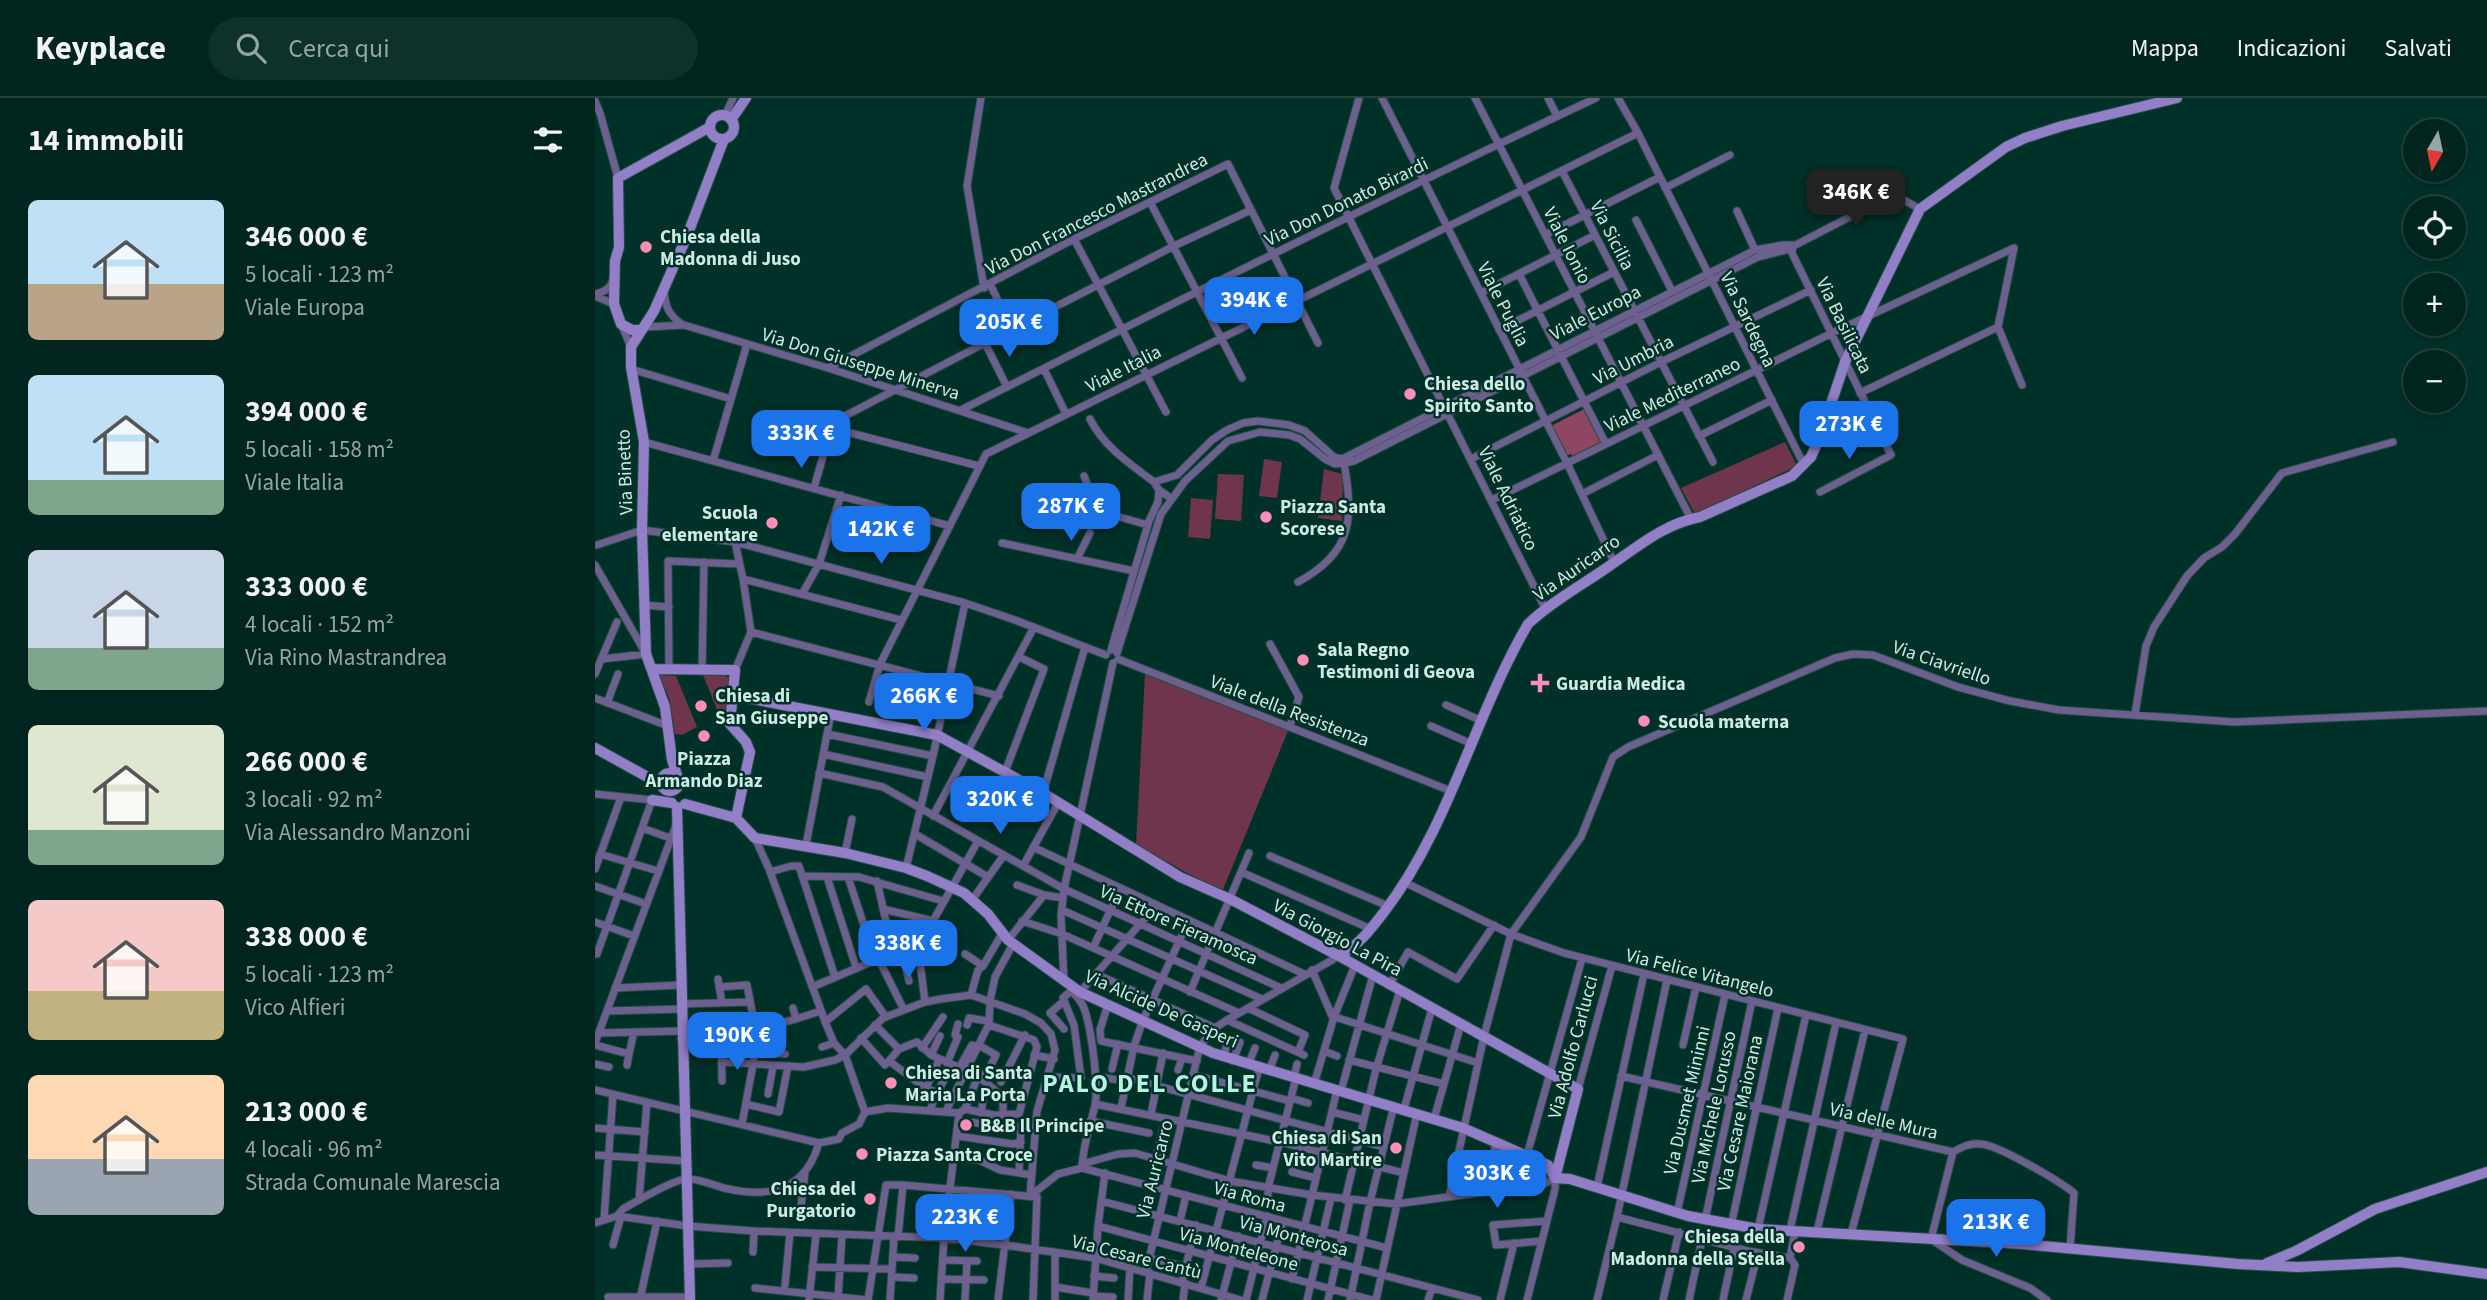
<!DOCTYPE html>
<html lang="it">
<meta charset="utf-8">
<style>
body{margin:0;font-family:"Source Sans 3",sans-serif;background:#0e312b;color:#f1f3f6;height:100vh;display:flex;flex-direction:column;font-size:26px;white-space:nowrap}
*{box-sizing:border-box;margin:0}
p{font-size:23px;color:#95a5a4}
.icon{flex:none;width:38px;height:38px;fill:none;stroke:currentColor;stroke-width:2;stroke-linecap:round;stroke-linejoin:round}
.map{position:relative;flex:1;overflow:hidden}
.panel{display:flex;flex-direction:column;background:#00251e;width:595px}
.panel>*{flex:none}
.needle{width:46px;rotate:189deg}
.fabs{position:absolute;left:1808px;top:21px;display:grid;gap:14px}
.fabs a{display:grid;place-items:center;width:63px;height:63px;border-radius:50%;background:#00251e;box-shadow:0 4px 10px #0003,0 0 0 2px #22423c;font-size:35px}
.price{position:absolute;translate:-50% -60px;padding:0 16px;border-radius:14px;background:#1a73e8;color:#fff;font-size:23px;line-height:46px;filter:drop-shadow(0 2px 4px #0008)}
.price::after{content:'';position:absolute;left:50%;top:42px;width:21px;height:16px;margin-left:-10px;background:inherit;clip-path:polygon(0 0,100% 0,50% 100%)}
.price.current{background:#222;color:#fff}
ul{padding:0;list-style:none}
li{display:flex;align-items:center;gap:21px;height:175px;padding:0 28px}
li span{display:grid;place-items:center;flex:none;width:196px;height:140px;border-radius:10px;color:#555}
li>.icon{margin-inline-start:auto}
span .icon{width:84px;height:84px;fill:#fffc;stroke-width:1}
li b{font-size:30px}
h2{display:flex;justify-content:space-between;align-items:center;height:84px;padding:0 28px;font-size:30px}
header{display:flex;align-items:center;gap:42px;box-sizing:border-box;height:98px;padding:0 35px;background:#00251e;border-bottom:2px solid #22423c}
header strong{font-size:33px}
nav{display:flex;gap:38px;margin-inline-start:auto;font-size:24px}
.search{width:490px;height:63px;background:#0e312b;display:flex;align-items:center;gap:18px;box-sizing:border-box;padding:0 24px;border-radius:38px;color:#95a5a4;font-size:26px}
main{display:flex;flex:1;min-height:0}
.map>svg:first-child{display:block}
.green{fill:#6e354c}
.forest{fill:#8e4662}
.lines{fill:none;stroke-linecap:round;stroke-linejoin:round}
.street-casing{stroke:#214f46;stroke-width:9}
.secondary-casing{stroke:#214f46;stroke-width:12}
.street{stroke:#6d608e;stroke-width:7}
.secondary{stroke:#937ec8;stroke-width:10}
.poi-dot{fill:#ff8eb9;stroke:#003128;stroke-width:2.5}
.labels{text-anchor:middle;stroke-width:5;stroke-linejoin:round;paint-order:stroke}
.street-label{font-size:19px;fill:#cdebe2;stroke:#003128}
.poi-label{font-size:19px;font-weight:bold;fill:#cdebe2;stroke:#003128;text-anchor:start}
.district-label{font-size:26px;font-weight:bold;letter-spacing:2px;fill:#b7f3e3;stroke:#003128}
</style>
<header>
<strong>Keyplace</strong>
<div class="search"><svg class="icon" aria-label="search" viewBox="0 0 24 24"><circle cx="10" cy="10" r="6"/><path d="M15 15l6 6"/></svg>Cerca qui</div>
<nav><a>Mappa</a><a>Indicazioni</a><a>Salvati</a></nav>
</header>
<main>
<section class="panel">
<h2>14 immobili<svg class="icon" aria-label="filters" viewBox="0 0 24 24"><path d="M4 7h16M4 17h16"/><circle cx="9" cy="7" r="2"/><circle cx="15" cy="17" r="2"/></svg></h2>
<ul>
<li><span style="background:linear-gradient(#bfe0f5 60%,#b9a48a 0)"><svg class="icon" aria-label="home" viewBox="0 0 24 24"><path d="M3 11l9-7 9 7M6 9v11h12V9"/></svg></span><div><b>346 000 €</b><p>5 locali · 123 m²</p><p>Viale Europa</p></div></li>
<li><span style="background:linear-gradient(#bfe0f5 75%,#7fa58c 0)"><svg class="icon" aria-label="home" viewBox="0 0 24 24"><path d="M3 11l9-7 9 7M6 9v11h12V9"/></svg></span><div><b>394 000 €</b><p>5 locali · 158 m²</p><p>Viale Italia</p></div></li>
<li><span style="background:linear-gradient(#c9d6e8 70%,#7fa58c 0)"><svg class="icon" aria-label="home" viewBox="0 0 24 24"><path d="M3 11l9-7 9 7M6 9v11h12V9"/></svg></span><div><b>333 000 €</b><p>4 locali · 152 m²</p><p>Via Rino Mastrandrea</p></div></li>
<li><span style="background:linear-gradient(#dfe7d0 75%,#7fa58c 0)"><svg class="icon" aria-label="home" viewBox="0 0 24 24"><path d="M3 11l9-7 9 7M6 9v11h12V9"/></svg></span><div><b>266 000 €</b><p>3 locali · 92 m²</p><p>Via Alessandro Manzoni</p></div></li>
<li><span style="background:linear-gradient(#f6c9c9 65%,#c2b280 0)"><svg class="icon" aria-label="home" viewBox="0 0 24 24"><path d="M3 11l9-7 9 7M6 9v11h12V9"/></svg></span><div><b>338 000 €</b><p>5 locali · 123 m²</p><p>Vico Alfieri</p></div></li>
<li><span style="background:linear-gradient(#ffd9b3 60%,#9aa5b1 0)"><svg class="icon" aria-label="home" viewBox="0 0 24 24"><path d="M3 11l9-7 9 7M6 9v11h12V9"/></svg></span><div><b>213 000 €</b><p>4 locali · 96 m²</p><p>Strada Comunale Marescia</p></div></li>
</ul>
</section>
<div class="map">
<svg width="1892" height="1202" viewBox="0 0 1892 1202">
<rect width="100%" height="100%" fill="#003128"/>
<path class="green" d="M1190,344l12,24 -102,48 -14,-26z
M669,361l18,3 -5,36 -18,-2z
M729,371l19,5 -1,47 -24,-3z
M623,376l26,1 -3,46 -26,-2z
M596,400l22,2 -3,39 -22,-2z
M550,576l145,52 -68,166 -86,-47z
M64,577l17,1 21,51 -15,8 -7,-1 -6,-36z
M108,577h21l5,3 -4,37 -5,2z"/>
<path class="forest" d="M991,310l18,36 -31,15 -2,-5 -6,2 -16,-29z"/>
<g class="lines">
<g class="street-casing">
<path id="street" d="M386,0l-14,88 17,102
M764,0l-25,90 211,420
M787,0l185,365 47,99
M880,0l216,421
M953,0l9,18
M1023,0l20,35 166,332
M0,3l5,12 18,65
M130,18l8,-18
M967,73l151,291
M1070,90l65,-33
M555,104l92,176
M1142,113l18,39
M1041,122l36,71
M950,137l115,-58
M479,141l92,173
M1198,147l-1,8 99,202 -71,37
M924,176l87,170
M395,186l22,45 162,-83 77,-36
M69,194c2,17 5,23 19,33
M886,195l114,-58
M0,196c9,-2 15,-5 18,-14
M0,198l19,8
M26,226l10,23
M50,229l39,-2 144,43 200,65
M1403,229l16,-79
M904,232l115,-58
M233,270l246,-129 154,-75 90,179
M36,271l100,30
M449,271l22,45
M1265,295l138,-66 24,58
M366,312c211,-106 422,-212 635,-312
M495,321c14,28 39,44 64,63l5,8 13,9
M236,330l148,38
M1104,338l73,-36
M49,344l306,84
M876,361l190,-97 150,-72
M118,363l34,-117
M749,365l10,-2 404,-204 28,-7 100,-52 16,1 18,10
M489,378l14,35 50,14
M559,384l23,-7 35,-35 15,-10 16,-7 15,-2 31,4 16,6 29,26 8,2 413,-209 28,-5h10
M219,390l17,-60 10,-10 144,-75 22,44
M987,396l76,-39
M897,402l340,-167 182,-85
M140,444l8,37 8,53 -16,38
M407,445l132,28
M2,447l45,-15 93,12 230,61 50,17 91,35
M482,461l13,-26
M0,467l51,89 -44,5
M148,481l158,41
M207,496l17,-30 22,-69
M48,507l26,2
M156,534l248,64
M675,546l29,53 -9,29
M516,552l38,-129 9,-19 1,-12
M522,555l44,-139 24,-33 43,-40 32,-9 29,3 11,4 25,20 10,5 9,-1c10,57 8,90 -46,119
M523,561l333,132
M74,571l-1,-108 71,3
M107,572l2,-108
M0,576l22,-52
M0,600l73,28
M274,604l11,-38 106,-210 652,-321
M12,605l11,-29
M851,607l36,16
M1540,616l11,-68 8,-19 33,-51 17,-18 18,-11 13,-13 47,-61 111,-31
M836,628l41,18
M232,636l106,22
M228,656l105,23
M410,674l39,-103 -25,-12
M224,675l64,14 181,102 217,99
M448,695l42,-146
M0,696l57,6 -55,154
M338,718l101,-189
M47,730l28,10
M320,736l73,43
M160,740l14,31 57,155 8,19 11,12 20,57
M211,747l25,-132
M438,749l271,127
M250,755l7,-34
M5,756l58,17
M675,758l118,50
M428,768l35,-63
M311,770l27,-112 32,-153
M0,771l26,-72
M175,774l21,-6h8l36,111
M646,774l130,57
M207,778l57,1 84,24
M232,779l29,90
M253,779l27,82
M282,783l12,54
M811,785l105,51 53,19 339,86 -52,195
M422,787l27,10 19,3
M0,788l51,18
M377,802l32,-45
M288,811l50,12
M467,812l200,89
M427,823l40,13 177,79
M0,824l39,14
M413,842l36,-45
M498,850l27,-59
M307,854l7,29
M320,855l63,-112
M324,856l6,48
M370,856l18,12
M283,860l26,52
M717,872l20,46 146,47
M501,876l119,54
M123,881l4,24
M1072,882l-50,237 131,34 42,7 5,-27
M469,884l-3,-66 3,-27 49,-226
M795,886l18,-32 49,27 37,-54
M124,889l28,-2 8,42
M217,889l83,-35 48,3
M20,890l66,-3
M476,893c6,5 10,10 13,17 7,19 15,77 11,97 -5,23 -12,38 -13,63
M485,894l76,-86
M595,894l59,-139
M376,897l7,-25 5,-4 20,-34
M469,903l-14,12 14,16
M86,906l69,-2
M513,906l-8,26 1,11 96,20
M198,910l3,11
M653,910l57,27 -7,17
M12,913l74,-2
M632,922l77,35
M230,924l41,-33 20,28
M178,925l-5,30 17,1
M280,927l24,24
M372,927l2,-7 19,3
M126,934l1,49
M4,935l82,-2
M266,940l24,27 4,-4 35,26 13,6 -7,17
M86,941l108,-18 32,-10
M0,945l81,-218
M0,947l34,9 5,-22
M1088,947l13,-58
M385,948l16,9 -5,10
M227,949l12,-4
M327,950l21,-31
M729,953l13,5
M336,957l9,-19
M439,957l20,4
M628,959l6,-18
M754,962l95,24
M294,963l10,-12 18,-7 14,13 47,21 25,21v18
M638,963l7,-19
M127,964l82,5 31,-7 10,-5 38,-37 42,-16 16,-3 30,-4 54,19 16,9 10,11 4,16 -18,61 -7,85 28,-22 24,-6 305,80
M352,965l11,-26 -3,-2 3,-11
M0,966l14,3
M32,967l2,-11
M653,967l7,-17
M364,970l13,-23 7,2
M517,971l6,-25
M583,972l4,-12
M674,973l6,-16
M599,977l96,26
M1026,978l332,76c9,-5 16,-9 27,-8 17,0 79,37 94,49l-4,56
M454,979l32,1 -7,-53 -11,-27 8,-7
M502,979l30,4
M386,980l4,-5 7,3
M533,980l256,69
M699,980l3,-14
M406,984l24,-47
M719,986l20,-67 21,-52
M331,990l13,-28
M983,991l34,-123
M0,992l224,53 20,-4 3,-6 17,-9 6,-12
M746,993l32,-116
M342,995l15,-28
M173,996l5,-28
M696,1000l17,5
M151,1006l33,8 9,-46
M500,1006l185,38 124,31
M526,1010l13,-62 9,-26 45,-98
M370,1011l13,-33
M809,1011l28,-101
M351,1013l43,-87 1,-23 5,-24 18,-33
M270,1014l23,-4 71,5 6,-4 29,6 25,-1 18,-67 -3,-7 -45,-15
M737,1014l32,8
M386,1015l2,-12
M556,1016l12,-61
M839,1021l27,-95
M363,1023l30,3 1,-10
M495,1023l59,12
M147,1026l18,-98
M0,1030l50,4
M362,1038l56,8 8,-2
M704,1048l-7,26 24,6
M1358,1054l-22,87 31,21 68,28 17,12
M0,1057l91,6
M932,1057l55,-196
M359,1059l25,3 21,10 32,5
M561,1061l7,-30
M487,1066l36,-10 17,-1 95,28 82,14 84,9 148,-20 11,-6
M661,1067l17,3
M424,1075l2,-48
M1002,1089l47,-213
M890,1094l11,-50
M854,1099l35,-161 27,-102 70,-97 32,-80 15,-10 207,-89 18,-4 20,1 85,32 52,14 49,9 176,12 252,-11
M44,1102l8,-98
M750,1102l31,-131 24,-79
M506,1103l377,99
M673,1107v-17l28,-110
M206,1109l4,-35
M1082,1115l48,-218
M22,1118l71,10 65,5 191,7 61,7 90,13 146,42
M586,1119l5,-22
M9,1121l9,-125
M352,1121l39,1v23
M1110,1122l47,-219
M0,1125l22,-7 6,-7c12,-7 52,-30 64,-30 11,-1 26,6 37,9 45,11 81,3 95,-45
M503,1128l274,74
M1136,1128l47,-218
M1163,1131l48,-214
M1195,1132l46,-207
M1222,1133l48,-201
M303,1139l5,-52
M947,1143l-46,4 -3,-20 54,-4
M18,1147l8,-29
M158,1154l1,-21
M298,1159l22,1
M554,1160l29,7
M348,1162l34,1
M94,1166l39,-1
M217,1169l80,2
M551,1174l54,-226 15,-18 12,-8 112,-64
M499,1178l20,2
M297,1179l22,1
M346,1181l43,1
M697,1181l45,-189
M587,1184l14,-57
M190,1187l5,-52
M460,1189l38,6
M160,1190l113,12
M606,1190l58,-220
M498,1198l20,1
M13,1199h82
M243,1200l4,-62
M45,1201l17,-78
M214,1202l7,-65
M273,1202l18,-115h17l134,12 -4,103
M295,1202l4,-63
M345,1202l4,-62 15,-125
M370,1202l2,-39
M403,1202l13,-106
M460,1202v-48
M498,1202l5,-74 7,-53
M533,1202l2,-32
M552,1202l3,-27
M588,1202l2,-17
M626,1202l17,-64
M651,1202l21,-84
M667,1202l21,-79
M712,1202l24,-102
M733,1202l22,-100
M755,1202l20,-98 24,-96
M781,1202l41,-187
M833,1202l4,-12
M905,1202l14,-57
M932,1202l28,-111v-11
M1002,1202l20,-83
M1068,1202l16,-68
M1094,1202l13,-61
M1128,1202l11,-52
M1151,1202l12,-47
M1192,1202l8,-35 -5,-7"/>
</g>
<g class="secondary-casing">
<path id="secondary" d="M115 29a12 12 0 1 1 24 0a12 12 0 1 1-24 0Z
M136,22l15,-22
M45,232h-8l-11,-6 -7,-20 1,-43 4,-14 -1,-69 92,-51
M57,571l83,1 -5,54 16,18 4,10 -14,66
M137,597l205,40 106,58 137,84 50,22 109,57 239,133 -23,89
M0,650l67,37
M66 684a9 9 0 1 1 18 0a9 9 0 1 1-18 0Z
M82,677l-5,-15 -7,-53 -19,-53 -4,-124 2,-88 -13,-75v-20l23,-36 33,-75 37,-97
M57,702l20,3
M90,706l51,14 19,20 90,15 61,15 21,8 37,17 24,21 20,26 72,52 133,61 250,75 85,37 7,13
M82,709l13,493
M744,858c20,-11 32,-27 45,-44 66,-86 90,-196 144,-288 22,-21 49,-36 74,-53 32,-21 60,-47 98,-54l92,-41 19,-19 10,-23 24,-72 75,-153 86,-62 19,-9 37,-12 115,-28
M960,1080l15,1 118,37 70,13 264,15 216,20 60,3 101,-5 88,12
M1672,1165l29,-12 79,-42 112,-37"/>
</g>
<use href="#street" class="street"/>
<use href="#secondary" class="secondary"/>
</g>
<g class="poi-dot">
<circle cx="51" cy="149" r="7"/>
<circle cx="815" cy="296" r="7"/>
<circle cx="671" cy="419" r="7"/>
<circle cx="177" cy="425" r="7"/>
<circle cx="708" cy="562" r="7"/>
<path d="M941.5 574.5h7v7h7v7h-7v7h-7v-7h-7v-7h7z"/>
<circle cx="106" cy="608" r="7"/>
<circle cx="1049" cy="623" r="7"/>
<circle cx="109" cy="638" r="7"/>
<circle cx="296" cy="985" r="7"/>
<circle cx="371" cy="1027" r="7"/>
<circle cx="801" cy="1050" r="7"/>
<circle cx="267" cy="1056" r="7"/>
<circle cx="275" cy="1101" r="7"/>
<circle cx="1204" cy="1149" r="7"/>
</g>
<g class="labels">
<g class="street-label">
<text transform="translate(751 103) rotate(-26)" y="7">Via Don Donato Birardi</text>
<text transform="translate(501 115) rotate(-27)" y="7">Via Don Francesco Mastrandrea</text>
<text transform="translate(1018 137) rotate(63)" y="7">Via Sicilia</text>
<text transform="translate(973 147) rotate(63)" y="7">Viale Ionio</text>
<text transform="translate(909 206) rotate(63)" y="7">Viale Puglia</text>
<text transform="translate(1000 214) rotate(-27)" y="7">Viale Europa</text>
<text transform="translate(1154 221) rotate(64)" y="7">Via Sardegna</text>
<text transform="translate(1250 227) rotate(64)" y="7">Via Basilicata</text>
<text transform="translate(1038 261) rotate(-27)" y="7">Via Umbria</text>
<text transform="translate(266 265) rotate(17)" y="7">Via Don Giuseppe Minerva</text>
<text transform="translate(528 270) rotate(-27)" y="7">Viale Italia</text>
<text transform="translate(1077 296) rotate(-26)" y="7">Viale Mediterraneo</text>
<text transform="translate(29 374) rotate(-92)" y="7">Via Binetto</text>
<text transform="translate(914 400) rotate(64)" y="7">Viale Adriatico</text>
<text transform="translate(981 469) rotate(-35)" y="7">Via Auricarro</text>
<text transform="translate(1347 564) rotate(19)" y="7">Via Ciavriello</text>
<text transform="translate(695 612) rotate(21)" y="7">Viale della Resistenza</text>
<text transform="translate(584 826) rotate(24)" y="7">Via Ettore Fieramosca</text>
<text transform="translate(743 839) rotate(28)" y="7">Via Giorgio La Pira</text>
<text transform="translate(1105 874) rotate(14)" y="7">Via Felice Vitangelo</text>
<text transform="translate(567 910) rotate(24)" y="7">Via Alcide De Gasperi</text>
<text transform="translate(977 949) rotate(-75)" y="7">Via Adolfo Carlucci</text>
<text transform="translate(1091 1002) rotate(-77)" y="7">Via Dusmet Mininni</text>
<text transform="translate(1118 1009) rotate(-78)" y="7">Via Michele Lorusso</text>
<text transform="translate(1144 1015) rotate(-78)" y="7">Via Cesare Maiorana</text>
<text transform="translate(1289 1022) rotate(13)" y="7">Via delle Mura</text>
<text transform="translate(559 1071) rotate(-76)" y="7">Via Auricarro</text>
<text transform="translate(655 1098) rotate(15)" y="7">Via Roma</text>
<text transform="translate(699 1137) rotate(15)" y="7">Via Monterosa</text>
<text transform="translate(644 1150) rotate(15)" y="7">Via Monteleone</text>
<text transform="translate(542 1158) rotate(14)" y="7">Via Cesare Cantù</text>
</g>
<g class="poi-label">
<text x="65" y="145">Chiesa della<tspan x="65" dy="22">Madonna di Juso</tspan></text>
<text x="829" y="292">Chiesa dello<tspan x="829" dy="22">Spirito Santo</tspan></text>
<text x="685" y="415">Piazza Santa<tspan x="685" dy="22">Scorese</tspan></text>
<text x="163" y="421" text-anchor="end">Scuola<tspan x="163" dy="22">elementare</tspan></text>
<text x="722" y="558">Sala Regno<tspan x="722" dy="22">Testimoni di Geova</tspan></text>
<text x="961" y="592">Guardia Medica</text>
<text x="120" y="604">Chiesa di<tspan x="120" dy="22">San Giuseppe</tspan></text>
<text x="1063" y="630">Scuola materna</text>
<text x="109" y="667" text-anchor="middle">Piazza<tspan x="109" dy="22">Armando Diaz</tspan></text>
<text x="310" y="981">Chiesa di Santa<tspan x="310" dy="22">Maria La Porta</tspan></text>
<text x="385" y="1034">B&amp;B Il Principe</text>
<text x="787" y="1046" text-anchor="end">Chiesa di San<tspan x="787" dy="22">Vito Martire</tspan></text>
<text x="281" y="1063">Piazza Santa Croce</text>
<text x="261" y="1097" text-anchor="end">Chiesa del<tspan x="261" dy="22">Purgatorio</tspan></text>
<text x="1190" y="1145" text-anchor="end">Chiesa della<tspan x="1190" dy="22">Madonna della Stella</tspan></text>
</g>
<g class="district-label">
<text x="555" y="994">PALO DEL COLLE</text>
</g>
</g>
</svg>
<div class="fabs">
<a><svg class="needle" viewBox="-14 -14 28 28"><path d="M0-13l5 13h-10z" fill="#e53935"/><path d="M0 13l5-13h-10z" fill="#95a5a4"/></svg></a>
<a><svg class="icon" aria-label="locate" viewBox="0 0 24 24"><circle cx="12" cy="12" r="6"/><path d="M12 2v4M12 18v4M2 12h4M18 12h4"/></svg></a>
<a>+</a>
<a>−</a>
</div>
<b class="price current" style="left:1261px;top:131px">346K €</b>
<b class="price" style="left:659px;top:239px">394K €</b>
<b class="price" style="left:414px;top:261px">205K €</b>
<b class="price" style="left:1254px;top:363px">273K €</b>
<b class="price" style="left:206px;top:372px">333K €</b>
<b class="price" style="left:476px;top:445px">287K €</b>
<b class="price" style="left:286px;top:468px">142K €</b>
<b class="price" style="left:329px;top:635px">266K €</b>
<b class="price" style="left:405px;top:738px">320K €</b>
<b class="price" style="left:313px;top:882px">338K €</b>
<b class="price" style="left:142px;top:974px">190K €</b>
<b class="price" style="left:902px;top:1112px">303K €</b>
<b class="price" style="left:370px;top:1156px">223K €</b>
<b class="price" style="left:1401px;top:1161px">213K €</b>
</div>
</main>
